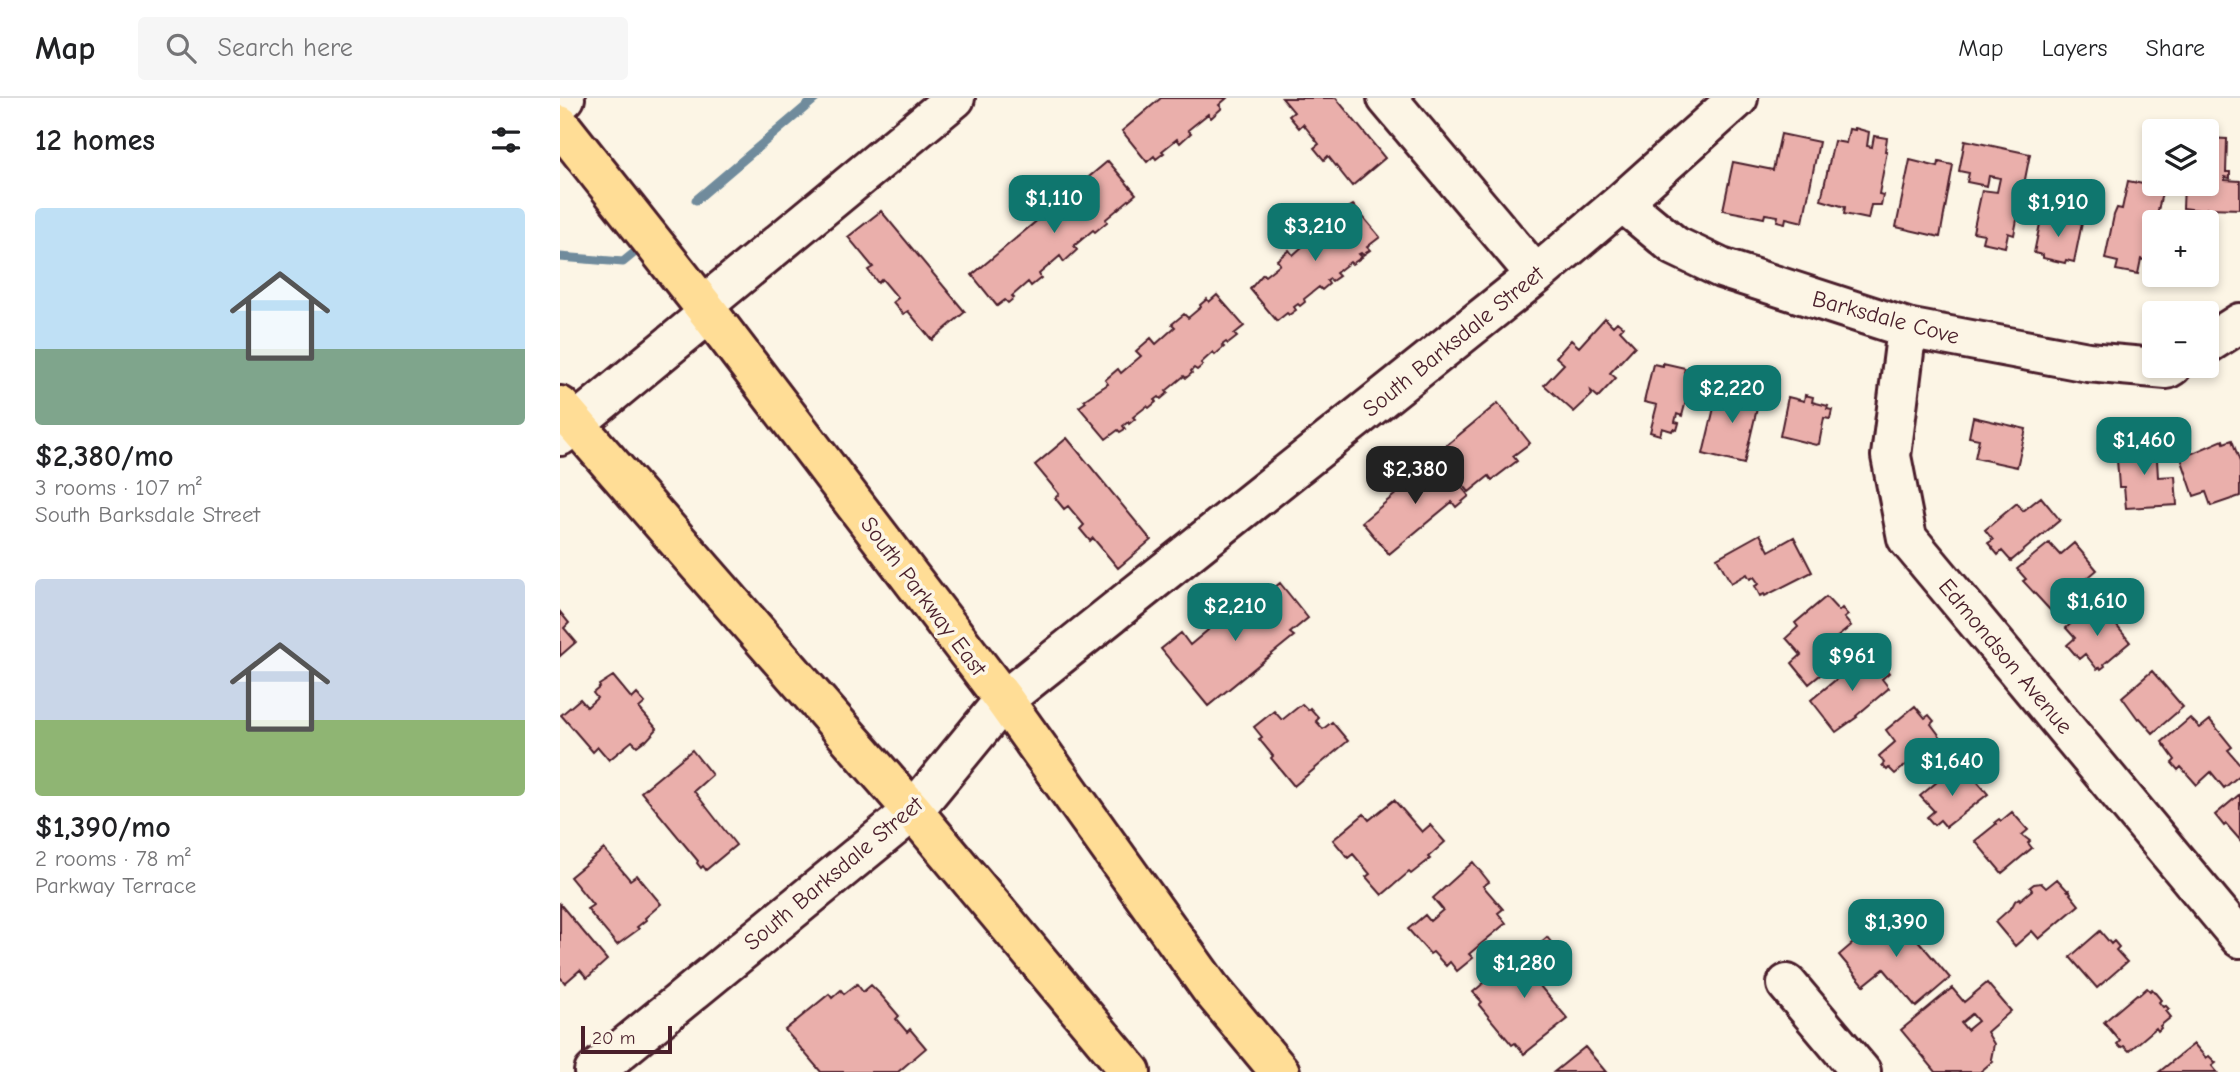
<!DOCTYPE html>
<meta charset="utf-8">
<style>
body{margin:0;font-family:"Comic Neue",sans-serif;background:#f6f6f6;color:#202124;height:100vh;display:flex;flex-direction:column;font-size:26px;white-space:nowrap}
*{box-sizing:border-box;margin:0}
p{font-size:23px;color:#757577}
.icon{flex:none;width:38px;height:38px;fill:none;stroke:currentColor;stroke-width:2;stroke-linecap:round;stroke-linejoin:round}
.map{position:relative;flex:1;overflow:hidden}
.details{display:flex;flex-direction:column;background:#fff;width:560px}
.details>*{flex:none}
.tools{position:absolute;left:1582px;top:21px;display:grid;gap:14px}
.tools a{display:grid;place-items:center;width:77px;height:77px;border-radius:7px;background:#fff;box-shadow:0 4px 10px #0003;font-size:35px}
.scale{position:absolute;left:21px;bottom:18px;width:91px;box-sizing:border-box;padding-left:7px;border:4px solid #4a1f2b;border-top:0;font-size:19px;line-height:24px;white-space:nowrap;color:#4a1f2b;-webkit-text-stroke:5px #fcf5e5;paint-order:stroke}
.price{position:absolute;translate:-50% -60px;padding:0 16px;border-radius:14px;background:#0f766e;color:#fff;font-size:23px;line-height:46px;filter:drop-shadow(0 2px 4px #0008)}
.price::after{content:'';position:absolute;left:50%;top:42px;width:21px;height:16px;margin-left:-10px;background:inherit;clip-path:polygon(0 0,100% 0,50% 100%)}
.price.on{background:#222;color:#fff}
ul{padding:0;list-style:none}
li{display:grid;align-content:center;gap:14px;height:371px;padding:0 35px}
li span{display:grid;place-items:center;height:217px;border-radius:7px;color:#555}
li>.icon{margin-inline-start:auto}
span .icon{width:126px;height:126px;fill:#fffc;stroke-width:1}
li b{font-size:30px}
h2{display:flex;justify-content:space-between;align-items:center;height:84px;padding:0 35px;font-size:30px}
header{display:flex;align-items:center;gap:42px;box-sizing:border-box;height:98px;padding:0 35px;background:#fff;border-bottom:2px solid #e0e0e0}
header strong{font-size:33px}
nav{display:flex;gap:38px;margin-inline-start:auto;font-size:24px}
.search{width:490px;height:63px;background:#f6f6f6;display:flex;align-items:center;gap:18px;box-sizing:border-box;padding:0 24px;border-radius:7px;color:#757577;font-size:26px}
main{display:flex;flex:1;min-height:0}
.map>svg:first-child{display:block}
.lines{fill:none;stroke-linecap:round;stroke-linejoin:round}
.stream{stroke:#6f8b9c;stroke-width:9}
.building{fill:#eaafab;stroke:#4a1f2b;stroke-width:2;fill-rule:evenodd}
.minor-casing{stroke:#4a1f2b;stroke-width:44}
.major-casing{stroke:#4a1f2b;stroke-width:44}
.minor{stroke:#fcf5e5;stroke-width:38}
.major{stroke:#ffdd96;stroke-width:38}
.labels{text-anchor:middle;stroke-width:7;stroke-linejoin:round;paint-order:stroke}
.street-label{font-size:23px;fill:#4a1f2b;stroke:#fcf5e5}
</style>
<header>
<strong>Map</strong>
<div class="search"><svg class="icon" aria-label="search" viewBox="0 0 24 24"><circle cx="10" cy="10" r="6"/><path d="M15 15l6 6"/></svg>Search here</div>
<nav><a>Map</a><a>Layers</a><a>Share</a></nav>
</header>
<main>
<section class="details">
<h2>12 homes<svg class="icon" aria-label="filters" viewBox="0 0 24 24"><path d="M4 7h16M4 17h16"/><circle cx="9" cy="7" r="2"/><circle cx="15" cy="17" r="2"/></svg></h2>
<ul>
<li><span style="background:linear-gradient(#bfe0f5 65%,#7fa58c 0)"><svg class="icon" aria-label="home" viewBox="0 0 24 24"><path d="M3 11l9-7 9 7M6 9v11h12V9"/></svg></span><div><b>$2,380/mo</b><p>3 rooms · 107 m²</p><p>South Barksdale Street</p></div></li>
<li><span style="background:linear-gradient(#c9d6e8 65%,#8fb573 0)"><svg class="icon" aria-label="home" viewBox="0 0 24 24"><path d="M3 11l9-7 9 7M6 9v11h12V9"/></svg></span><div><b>$1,390/mo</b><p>2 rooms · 78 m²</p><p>Parkway Terrace</p></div></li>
</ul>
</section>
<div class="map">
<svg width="1680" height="974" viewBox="0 0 1680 974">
<rect width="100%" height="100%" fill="#fcf5e5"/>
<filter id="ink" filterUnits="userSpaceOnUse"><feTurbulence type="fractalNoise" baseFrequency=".0143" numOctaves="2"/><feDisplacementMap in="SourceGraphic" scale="14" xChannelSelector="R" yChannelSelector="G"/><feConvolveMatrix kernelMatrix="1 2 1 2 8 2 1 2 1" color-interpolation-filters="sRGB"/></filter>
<g filter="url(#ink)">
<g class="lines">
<path class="stream" d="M136,102l120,-102
M0,159l63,5 11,-9"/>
</g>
<path class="building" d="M601,0h66l-8,7 3,3 -11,10 -3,-4 -20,16 3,3 -11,10 -3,-4 -15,12 2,2 -8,6 -2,-3 -7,6 -25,-31z
M722,0h54l49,60 -33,28 -24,-30 -4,4 -10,-12 5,-4 -16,-20 -4,4 -10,-12 5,-4z
M1295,30l14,4 -2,14 5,1 2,-11 13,2 -2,13h2l-8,43 4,1 -2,10h-10l-3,14 -24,-5 1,-7 -24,-7 13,-59 12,2 3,-14 6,1z
M1221,36l38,8 -16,80 -17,-4 -1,5 -8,-2 1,-5 -13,-2 -1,4 -41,-8 10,-48 40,8z
M1647,40l20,1 -1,33h4v6l-5,-1v3l15,1v28l-33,-1v3l-24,-3 1,-24h23z
M1405,42l65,14 -16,81 -6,-2 -3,14 -23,-5 2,-8 -11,-2 9,-42 15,2 3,-14 -11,-2 -2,10 -20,-4 2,-9 -10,-2z
M1350,62l28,7 1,-5 14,3 -13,72 -44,-10z
M548,63l28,33 -30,25 1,3 -12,10 -2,-2 -19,16 3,4 -13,12 -4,-6 -21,18 2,4 -10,8 -3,-4 -16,14 2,2 -6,5 -3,-3 -8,6 -25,-31z
M1568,83l35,7 -16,73 -6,-2 -3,15 -22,-4 2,-8 -13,-3 9,-44 3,-7 5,1z
M793,107l27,32 -13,10 3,3 -7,5 -2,-2 -2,1 3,3 -10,7 -2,-2 -14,11 3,3 -7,5 -2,-2 -3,2 2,3 -7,6 -3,-3 -15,12 1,3 -5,4 -2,-2 -4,3 2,3 -7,5 -2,-2 -10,8 -27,-32 13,-15 2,2 15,-12 -3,-4 12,-10 4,5 19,-17 -3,-3 10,-9 4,4 16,-13 -2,-2z
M321,113l84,101 -33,28 -24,-29 -5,3 -10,-12 5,-4 -16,-19 -4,4 -10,-13 5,-3 -25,-30z
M1482,116l40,9 -8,39 -8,-2 -1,3 -22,-5v-3l-9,-2z
M657,197l27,31 -10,8 3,3 -9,7 -2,-2 -4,3 2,2 -9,8 -2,-3 -12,11 2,2 -6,5 -3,-2 -3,3 1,2 -6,5 -2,-2 -18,15 2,2 -7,6 -2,-2 -4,3 1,2 -7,6 -2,-2 -14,11 2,2 -6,5 -1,-2 -5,4 2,3 -5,3 -2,-2 -12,9 -27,-32 7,-5 -2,-2 24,-16 -3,-4 13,-11 3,4 20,-17 -5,-5 15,-13 5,6 19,-17 -3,-3 12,-10 4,4 13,-11 -1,-2 7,-6 2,3z
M1045,220l8,8 4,-4 6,5 -3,3 15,16 -25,27 6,5 -18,19 -7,-6 1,4 -18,17 -30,-27 20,-21 -8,-7 15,-17 8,7z
M1103,265l22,5 -1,4 9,2 -11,42 -5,-2 -2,8 4,1 -2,7 -4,-1 -1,2 -10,-3 -2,7 -10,-3 7,-27 -13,-3 9,-38 10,2z
M1169,285l21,5 -2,9 11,3 -15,64 -41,-10 14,-59 9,1z
M1245,297l8,2 -1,5 16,4 -1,3 5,1 -2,9 -6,-1 -5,26 -3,1 -36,-9 8,-39 16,4z
M938,305l32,40 -17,13 4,5 -25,19 -3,-4 -20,16 -32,-39z
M1413,319l53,12 -9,38 -42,-9 4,-19 -10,-2z
M507,340l84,102 -33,28 -25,-30 -3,3 -10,-12 4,-4 -16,-19 -4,3 -9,-11 4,-4 -24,-29z
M1585,341l1,4 10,-1 2,35 17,-1 2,29 -51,3 -2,-21h-5l-3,-41 21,-1 -1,-5z
M1663,342l1,3 8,-3 8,22v34l-29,10 -5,-14 -12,4 -13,-38z
M872,360l9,11 3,-3 25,30 -13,11 -4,-5 -63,52 -27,-32 54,-45 -3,-3z
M1481,399l19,23 -49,41 -9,-10 -4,4 -10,-12 5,-3 -8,-10 32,-27 6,8z
M1200,436l9,17 25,-14 18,35 -47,24 -1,-2 -4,2 -5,-10 4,-2 -5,-7 -4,2 -3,-5 -16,9 -14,-25z
M1489,445l11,12 14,-12 23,27 -47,40 -27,-29 3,-2 -9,-10z
M720,485l28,35 -18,15 4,3 -86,70 -47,-57 20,-16 9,12 18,-15 -6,-8 26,-21 13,14z
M1266,499l13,14 3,-3 6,7 -4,3 7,8 -32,26 12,14 -22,18 -17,-21 9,-8 -15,-17 12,-11 -3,-4z
M1527,511l10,12 14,-12 10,12 -5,4 14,17 -26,22 1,2 -4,3 -1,-2 -3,2 -12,-15 -6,5 -12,-14 8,-7 -9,-10z
M0,514l9,11 -5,5 12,14 -16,14z
M1315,558l14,17 -7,6 7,9 -33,28 1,1 -21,15 -25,-32 49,-40 4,5z
M1592,573l31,36 -30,26 -13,-15 -2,1 -16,-22z
M53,578l19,23 5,-5 8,9 -6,5 18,21 -11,12 -1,-1 -8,6 -5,-5 -23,19 -11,-13 -5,5 -32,-37 19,-16 7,8 10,-9 -4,-5 7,-6 -1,-2z
M742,606l6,6 2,-2 9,10 -3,3 7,8 9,-7 16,19 -54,45 -23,-28 2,-2 -14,-17 3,-2 -8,-10 20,-16 8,9z
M1355,608l10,12 4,-3 5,6 -3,3 20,27 -23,19 -10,-13 -6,5 -1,-1 -16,13 -6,-6 -2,2 -5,-5 2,-2 -5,-7 16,-14 -9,-12z
M1630,620l10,10 10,-8 22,27 -4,3 12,14v11l-16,13 -13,-16 -14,13 -16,-18 -3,3 -6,-7 3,-3 -13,-18z
M132,652l20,25 -18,16 42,54 -30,25 -3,-4 -2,2 -4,-5 1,-2 -57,-69z
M1389,674l10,12 12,-10 17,20 -42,33 -6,-7 -6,5 -7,-8 7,-6 -14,-15z
M1680,696v46l-14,-16 -2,2 -9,-11z
M834,702l28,32 8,-7 15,17 -17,15 2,2 -19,15 -2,-2 -27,23 -16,-18 4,-3 -17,-20 -5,4 -15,-18 31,-26 5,6z
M1452,714l16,18 -6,5 8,6 -2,2 4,5 -30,25 -27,-32 21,-17 -1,-2 4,-3 2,2z
M44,751l26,31 7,-5 24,29 -16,14 1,2 -9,7 2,2 -22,16 -30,-36 6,-4 -23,-28z
M913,764l16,20 -6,4 20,23 -5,4 8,10 -37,31 4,4 -16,13 -7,-9 -4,4 -13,-14 -3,2 -22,-25 17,-14 5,6 13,-11 -10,-12z
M1497,781l11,12 1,-1 2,3 -1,1 9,11 -40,34 -7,-8 -17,15 -20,-24 17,-15 3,-6 4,-3 1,2 12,-10 -2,-3 4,-3 7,-1 5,5z
M0,806l47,56 -20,18 -7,-8 -15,13 -5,-6z
M1332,812l58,68 -34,29 -32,-38 -20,16 -25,-30z
M1540,833l11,13 3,-3 5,6 -3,3 11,12 -30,26 -27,-31z
M987,839l20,25 -28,23 29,34 -44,35 -9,-11 -3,2 -33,-40 3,-3 -9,-10 32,-27 16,21 17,-14 -13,-16z
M1427,885l24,28 -24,21 7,12 -3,15 2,2 -13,11h-44l-35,-42 51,-42 12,14zM1412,916l6,7 -11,9 -6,-7z
M297,886l6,8 8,-7 10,10 18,21 -3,3 11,13 3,-3 16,19 -28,24h-77l-36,-42 44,-36 3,4 9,-8 3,4z
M1587,890l3,3 2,-2 9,11 -2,2 4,5 3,-1 3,3 -3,2 5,6 -11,9 1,2 -3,3 -2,-3 -27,23 -5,-5 -3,2 -4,-4 3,-3 -16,-19 33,-28 2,1z
M1634,946l12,14 3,-2 7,7 -4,3 5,6h-58z
M1025,949l21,25h-52z"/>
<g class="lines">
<g class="minor-casing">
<path id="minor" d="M827,0l149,177
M0,4l5,-4
M1062,104l53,44 46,22 186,60 181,34 79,7 5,-3
M143,208l252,-208
M1347,230l-16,128 16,82 333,400
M1647,246l33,-21
M0,338l149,-123
M1227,886l74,88
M34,974l319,-261 91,-111 532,-425 86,-73 116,-104"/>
</g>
<g class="major-casing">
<path id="major" d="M0,27l149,188 295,387 206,288 70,84
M0,308l353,405 218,261"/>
</g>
<use href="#minor" class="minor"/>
<use href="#major" class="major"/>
</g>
</g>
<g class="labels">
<g class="street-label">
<text transform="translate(1326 219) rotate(15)" y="8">Barksdale Cove</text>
<text transform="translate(893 243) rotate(-39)" y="8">South Barksdale Street</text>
<text transform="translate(364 498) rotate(53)" y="8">South Parkway East</text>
<text transform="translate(1446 558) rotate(50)" y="8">Edmondson Avenue</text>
<text transform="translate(273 775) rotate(-40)" y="8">South Barksdale Street</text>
</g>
</g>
</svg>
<div class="tools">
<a><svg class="icon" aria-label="layers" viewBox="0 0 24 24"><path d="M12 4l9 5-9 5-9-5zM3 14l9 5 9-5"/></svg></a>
<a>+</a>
<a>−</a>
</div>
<div class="scale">20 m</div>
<b class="price" style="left:494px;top:137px">$1,110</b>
<b class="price" style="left:1498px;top:141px">$1,910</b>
<b class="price" style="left:755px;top:165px">$3,210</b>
<b class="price" style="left:1172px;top:327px">$2,220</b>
<b class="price" style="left:1584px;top:379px">$1,460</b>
<b class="price on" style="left:855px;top:408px">$2,380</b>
<b class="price" style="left:1537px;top:540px">$1,610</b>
<b class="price" style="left:675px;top:545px">$2,210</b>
<b class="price" style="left:1292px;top:595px">$961</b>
<b class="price" style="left:1392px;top:700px">$1,640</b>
<b class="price" style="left:1336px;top:861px">$1,390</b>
<b class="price" style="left:964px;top:902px">$1,280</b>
</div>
</main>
